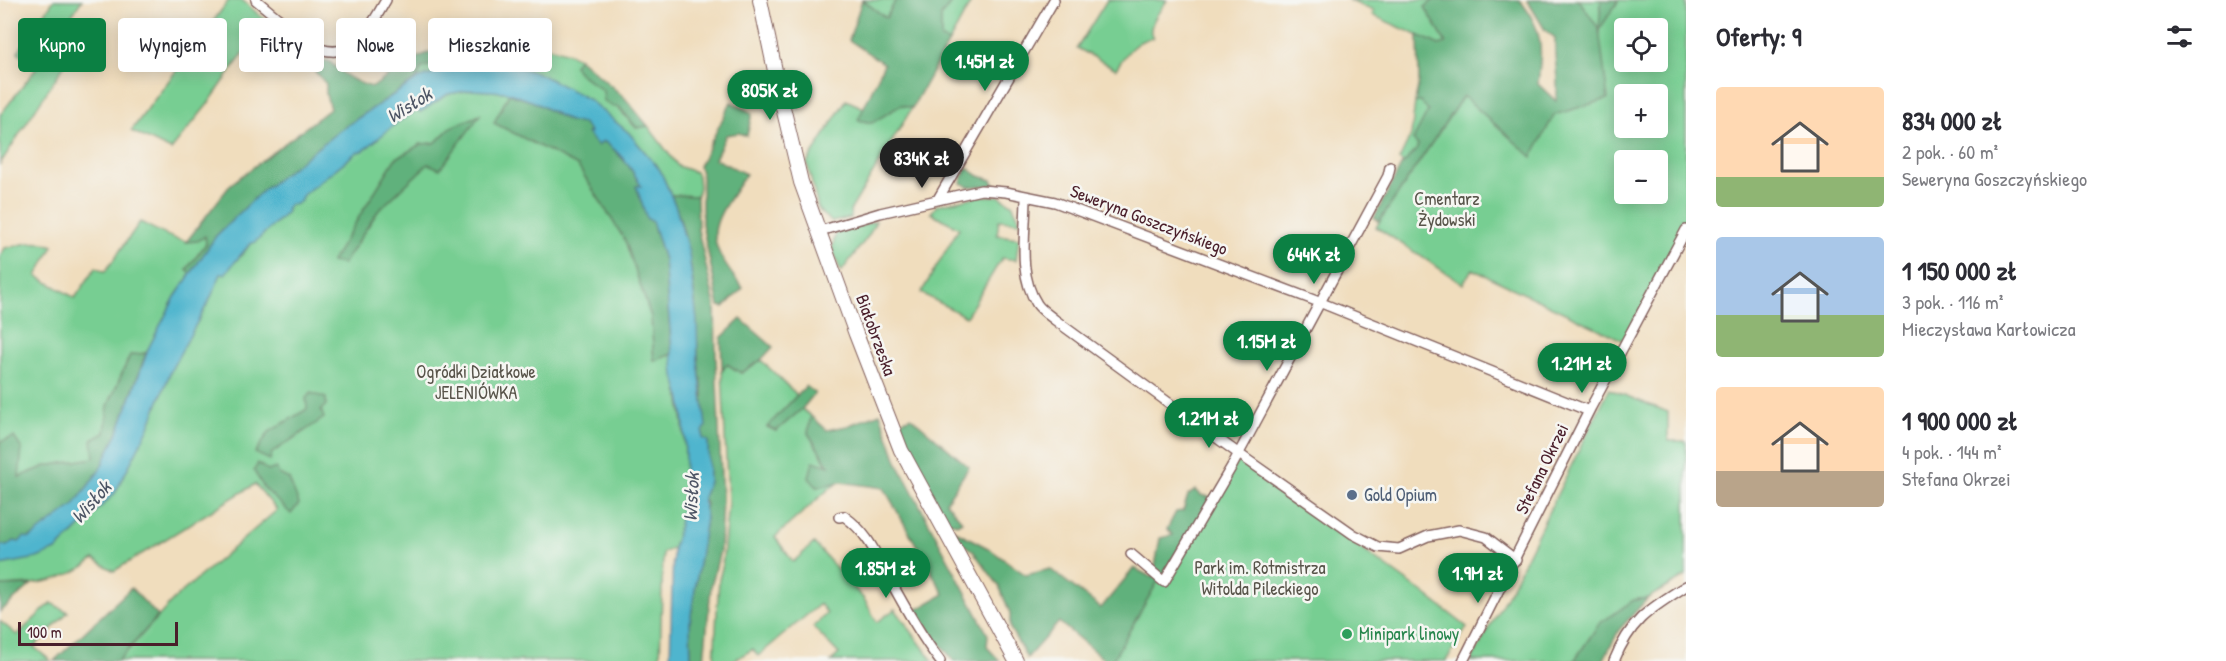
<!DOCTYPE html>
<html lang="pl">
<meta charset="utf-8">
<style>
body{margin:0;font-family:"Patrick Hand",sans-serif;background:#f2f2f3;color:#2b2b33;height:100vh;display:flex;flex-direction:column;font-size:22px;white-space:nowrap}
*{box-sizing:border-box;margin:0}
p{font-size:20px;color:#7c7c81}
.icon{flex:none;width:33px;height:33px;fill:none;stroke:currentColor;stroke-width:2;stroke-linecap:round;stroke-linejoin:round}
.map{position:relative;flex:1;overflow:hidden}
.panel{display:flex;flex-direction:column;background:#fff;width:540px}
.panel>*{flex:none}
.hud{position:absolute;left:18px;top:18px;width:570px;height:54px;display:flex;gap:12px}
.fabs{position:absolute;left:1614px;top:18px;display:grid;gap:12px}
.fabs a{display:grid;place-items:center;width:54px;height:54px;border-radius:6px;background:#fff;box-shadow:0 3px 15px #0003;font-size:30px}
.scale{position:absolute;left:18px;bottom:15px;width:160px;box-sizing:border-box;padding-left:6px;border:3px solid #4a1f2b;border-top:0;font-size:16px;line-height:21px;white-space:nowrap;color:#4a1f2b;-webkit-text-stroke:4px #f6f6f2;paint-order:stroke}
.price{position:absolute;translate:-50% -51px;padding:0 14px;border-radius:21px;background:#0b8043;color:#fff;font-size:20px;line-height:39px;filter:drop-shadow(0 2px 3px #0008)}
.price::after{content:'';position:absolute;left:50%;top:36px;width:18px;height:14px;margin-left:-9px;background:inherit;clip-path:polygon(0 0,100% 0,50% 100%)}
.price.current{background:#222;color:#fff}
ul{padding:0;list-style:none}
li{display:flex;align-items:center;gap:18px;height:150px;padding:0 30px}
li span{display:grid;place-items:center;flex:none;width:168px;height:120px;border-radius:6px;color:#555}
li>.icon{margin-inline-start:auto}
span .icon{width:72px;height:72px;fill:#fffc;stroke-width:1}
li b{font-size:26px}
h2{display:flex;justify-content:space-between;align-items:center;height:72px;padding:0 30px;font-size:26px}
.pill{padding:0 21px;border-radius:6px;background:#fff;box-shadow:0 3px 15px #0003;font-size:21px;line-height:54px}
.pill.current{background:#0b8043;color:#fff}
main{display:flex;flex:1;min-height:0}
.map>svg:first-child{display:block}
.green{fill:#77ce92;stroke:#60765e;stroke-width:1.5;fill-rule:evenodd}
.forest{fill:#61b17c;stroke:#566854;stroke-width:1.5}
.water{fill:#4fb5ce;stroke:#4c6a7c;stroke-width:1.5}
.lines{fill:none;stroke-linecap:round;stroke-linejoin:round}
.street-casing{stroke:#84625e;stroke-width:12}
.secondary-casing{stroke:#84625e;stroke-width:16}
.street{stroke:#fff;stroke-width:9}
.secondary{stroke:#fff;stroke-width:14}
.service-dot{fill:#5c6f8a;stroke:#f6f6f2;stroke-width:2}
.leisure-dot{fill:#2e9e5b;stroke:#f6f6f2;stroke-width:2}
.labels{text-anchor:middle;stroke-width:5;stroke-linejoin:round;paint-order:stroke}
.park-label{font-size:18px;fill:#58544a;stroke:#f6f6f2}
.street-label{font-size:18px;fill:#4a1f2b;stroke:#f6f6f2}
.service-label{font-size:18px;fill:#4e5e75;stroke:#f6f6f2;text-anchor:start}
.leisure-label{font-size:18px;fill:#27864d;stroke:#f6f6f2;text-anchor:start}
.water-label{font-size:20px;font-style:italic;fill:#4c5464;stroke:#f6f6f2}
</style>
<main>
<div class="map">
<svg width="1686" height="661" viewBox="0 0 1686 661">
<rect width="100%" height="100%" fill="#f6f6f2"/>
<filter id="ink" filterUnits="userSpaceOnUse"><feTurbulence type="fractalNoise" baseFrequency=".0167" numOctaves="2"/><feDisplacementMap in="SourceGraphic" scale="12" xChannelSelector="R" yChannelSelector="G"/><feConvolveMatrix kernelMatrix="1 2 1 2 8 2 1 2 1" color-interpolation-filters="sRGB"/></filter>
<filter id="wash" filterUnits="userSpaceOnUse"><feTurbulence type="fractalNoise" baseFrequency=".008" numOctaves="4" result="noise"/><feDisplacementMap in="SourceGraphic" scale="24" xChannelSelector="R" yChannelSelector="G"/><feGaussianBlur stdDeviation="1.35" result="paint"/><feColorMatrix in="noise" values="0 0 0 0 0 0 0 0 0 0 0 0 0 0 0 0 0 1.4 0 .05"/><feComposite in="paint" operator="in"/></filter>
<g filter="url(#wash)">
<rect width="100%" height="100%" fill="#f0ddbd"/>
<path class="green" d="M54,0h28l-23,34 17,13 -76,117v-49l36,-46 -18,-17z
M229,0h13l24,21 -58,83 -37,46 -40,-19z
M863,0h33l-10,18z
M953,0h19l-23,42 -8,-3v-23z
M1107,0h60c-6,10 -22,27 -14,38 -19,2 -27,16 -37,31l-39,-21z
M1348,0h86l-9,7 21,36 -7,2 -67,-30 2,-4z
M1579,0h22l-1,28 19,-28h67v230l-60,112 -154,-73 -9,15 -87,-57 87,-131 69,60 67,-126zM1624,28h34v34h-34zM1624,94h34v34h-34zM1624,160h34v34h-34z
M466,40c34,0 83,2 113,18l-5,7 4,7 25,19 33,37 12,-2 30,40 17,6 3,4 1,11 -2,9 -26,-1 -11,-25 -31,-37 -41,-34 -171,-20 4,-11 45,-14 2,-11z
M472,90l34,2 3,2 -15,29 84,43 47,74 26,77 3,44 18,-7c2,19 7,36 9,55 6,41 6,100 -8,139l-10,5 -3,108h-542l58,-64 101,-87 -22,-26 -141,87 -20,-12c-27,23 -60,26 -94,27v-21l56,-15 59,-57 33,-64 24,-61 38,-69 11,-26 21,-18 8,-11 5,-2 32,-30 -1,-3 5,-5 66,-52 6,-2 36,-29 18,-11 3,2 28,-18zM451,127l-23,36 -50,48 -35,53 -11,-2 63,-103 26,-15 14,-1z
M846,100l18,8 -5,12 12,3 30,-18 11,3 -62,103 1,7 -19,4 -10,-8 -4,-6 -11,-45z
M1415,102h6l8,8 -16,30 5,5 -2,6 -12,13 -5,-4 12,-25z
M980,196h19l13,8 9,18 -22,-2 -2,15 22,3 -3,22 -14,-2 -36,59 -45,-24 38,-65 -28,-15 6,-8z
M876,221l-7,14 -28,37 -9,-24 4,-15z
M140,222c20,9 46,29 65,13l1,9 -19,25 4,5 -16,23 -29,56 -16,3 -22,50 -3,27 -10,25 -49,8 -27,11 -19,-35v-185l5,-9c17,-4 32,-9 48,-2l-16,30 38,22 21,-31 9,5z
M761,360l36,35 -29,31 8,5 26,-22 9,7 -3,17 21,34 -12,20 23,-5 -10,6 -55,49 18,25 21,-19 50,56 13,23 18,-13 38,52h-102l8,-7 -26,-27 14,-14 -7,-9 -62,52 -5,-7 -20,12h-19l5,-82 3,-11 6,-66 -6,-131 5,-7 14,9z
M1609,389l59,23v29h18v135l-38,22 -14,2 -35,24 -25,37h-103l40,-73z
M1238,461l184,131 45,35 -21,34h-334l46,-80z
M51,603l17,9 -34,35 17,14h-51v-40l17,14z"/>
<path class="forest" d="M862,0l24,18 10,-18h57l-12,16v23l8,3 -37,66 -11,-3 -29,18 -14,-3 26,-56 -35,-24z
M1434,0h86c24,31 22,47 18,84l18,17c4,-21 -3,-42 -1,-63l-10,-8 -18,-30h52l20,29 2,-29h18l-20,30 9,69 -54,16 -22,42 -69,-61 -84,126 -5,-4 27,-52 15,-15 2,-6 -5,-5 15,-29 -7,-9h-6l4,-21 -1,-46 21,10 7,-2 -21,-36z
M458,40h8l2,3 -2,11 -45,14 -4,11 -74,49 -81,63 -46,45 -25,38 -4,-5 19,-25 -1,-8 -7,5 -12,1 45,-58 99,-75 -4,-14v-11l-13,-15 3,-9 13,1c13,13 26,22 44,26l34,-25z
M579,58l46,40 23,28 -11,2 -18,-21h-6l-9,-6 -1,-10 -25,-19 -4,-7z
M509,94l25,8 35,19 15,3 14,21 5,-5 7,5 21,23 10,18 23,74 8,94 -18,7 -3,-44 -26,-77 -47,-74 -84,-43z
M731,102l21,11 -5,23 -8,-3 -13,2 -11,24 31,15c-34,51 -47,61 -3,114l-19,19 -5,-1 -17,-82v-47l-3,-11z
M480,115l-40,54 -12,-5 -50,47 -35,53 -12,-2 64,-103 26,-15 14,-1 16,-16z
M966,167l13,9 13,4 3,5 -28,2 -1,-2 -5,-2z
M671,195l26,1 1,34 17,75 1,52 6,141 -2,53 -9,36 -7,74h-13l-1,-39 16,-104 -2,-7 2,-7 -3,-7 6,-15 -1,-41 -5,-2c-1,-15 1,-31 0,-46 -1,-12 -5,-24 -5,-36 -2,-54 -5,-112 -27,-162z
M741,319l32,28 -12,13 -20,13 -14,-9 -5,7 -1,-33z
M146,353l-28,79 -19,39 -25,34 -34,28 -21,9 -5,-1 -7,5 -7,-1v-103l14,-5 8,12 -3,28 27,-11 48,-8 -2,-18 13,-7 3,-27 22,-51z
M806,386l9,7 -13,16 -26,22 -9,-4z
M311,393l15,5v7l-5,5 3,8 -52,35 -2,7 -15,-7 14,-21 38,-23 -1,-11z
M880,413l18,51 90,171 -1,12 13,14h-46l-26,-32 -12,-19 28,-16 -60,-106 -44,-6 -23,5 -8,-9 4,-17 16,5 -21,-33 3,-17 16,14 20,-4z
M911,417l58,50 -23,35 16,19 -5,3 -11,-3 -47,-99z
M258,463l10,8 8,-3 3,6 10,5 10,25 -8,10 -27,-26 -10,-17z
M1196,490l5,5 12,3 -55,83 -46,80h-6l-47,-39 -32,36 -17,-30v-15l-11,-27 -26,-35 -13,-9 -8,-13 36,19 38,27 24,-6 51,39 33,-40 19,10 7,-40 13,-3 -6,-6 9,-17 7,-1 5,-16z
M31,585l-31,27v-26z
M131,588l27,28 -40,45h-64z
M1648,598l-29,32 -16,31h-29l25,-37 35,-24z"/>
<path class="water" d="M471,62l33,2 34,9 50,26 41,34 31,37 16,37 13,46 8,67 1,40 8,66 -3,6v7l5,2 1,41 -6,15 3,21 -16,104 1,39h-21l3,-113c14,-37 17,-136 1,-172l-10,-116 -12,-39 -5,-2 -11,-33h5c-9,-17 -22,-35 -38,-45l-5,5 -11,-13 3,-1 -6,-8 -15,-3 -35,-19 -28,-10 -34,-2 -24,4 -28,18 -3,-2 -18,11 -36,30 -6,1 -53,42 -3,4v3l-7,4 -4,-1 -4,5 1,3 -32,30 -5,2 -25,30h-4l-11,25 -38,69 -24,61 -33,64 -59,57 -19,8 -37,7v-20l7,1 7,-5 5,1 5,-5 6,1 44,-33 25,-34 19,-39 31,-85 26,-50 41,-61 46,-45 81,-63 74,-49z"/>
</g>
<g filter="url(#ink)">
<g class="lines">
<g class="street-casing">
<path id="street" d="M256,0l53,44c42,23 59,-13 77,-44
M1026,197c0,36 -9,76 11,107 4,6 12,11 18,16l184,134 114,80 25,13 21,2 29,-13 31,-6 27,7 30,23
M938,199l116,-199
M820,231l60,-18 101,-23 25,2 49,10 264,100 270,109
M839,517l5,-1c25,18 31,37 45,62 15,28 32,58 51,83
M1131,554l33,28 68,-116 156,-290 2,-9
M1463,661l128,-254 95,-177
M1614,661c17,-42 36,-52 72,-75"/>
</g>
<g class="secondary-casing">
<path id="secondary" d="M760,0l21,99 20,83 55,152 45,116 115,211"/>
</g>
<use href="#street" class="street"/>
<use href="#secondary" class="secondary"/>
</g>
</g>
<circle class="service-dot" cx="1352" cy="495" r="6"/>
<circle class="leisure-dot" cx="1347" cy="634" r="6"/>
<g class="labels">
<g class="park-label">
<text x="1447" y="205">Cmentarz<tspan x="1447" dy="21">Żydowski</tspan></text>
<text x="476" y="378">Ogródki Działkowe<tspan x="476" dy="21">JELENIÓWKA</tspan></text>
<text x="1260" y="574">Park im. Rotmistrza<tspan x="1260" dy="21">Witolda Pileckiego</tspan></text>
</g>
<g class="street-label">
<text transform="translate(1149 220) rotate(21)" y="6">Seweryna Goszczyńskiego</text>
<text transform="translate(876 335) rotate(70)" y="6">Białobrzeska</text>
<text transform="translate(1542 469) rotate(-64)" y="6">Stefana Okrzei</text>
</g>
<g class="service-label">
<text x="1364" y="501">Gold Opium</text>
</g>
<g class="leisure-label">
<text x="1359" y="640">Minipark linowy</text>
</g>
<g class="water-label">
<text transform="translate(409 105) rotate(-32)" y="7">Wisłok</text>
<text transform="translate(691 497) rotate(-87)" y="7">Wisłok</text>
<text transform="translate(91 502) rotate(-48)" y="7">Wisłok</text>
</g>
</g>
</svg>
<div class="fabs">
<a><svg class="icon" aria-label="locate" viewBox="0 0 24 24"><circle cx="12" cy="12" r="6"/><path d="M12 2v4M12 18v4M2 12h4M18 12h4"/></svg></a>
<a>+</a>
<a>−</a>
</div>
<div class="scale">100 m</div>
<b class="price" style="left:985px;top:92px">1.45M zł</b>
<b class="price" style="left:770px;top:121px">805K zł</b>
<b class="price current" style="left:922px;top:189px">834K zł</b>
<b class="price" style="left:1314px;top:285px">644K zł</b>
<b class="price" style="left:1267px;top:372px">1.15M zł</b>
<b class="price" style="left:1582px;top:394px">1.21M zł</b>
<b class="price" style="left:1209px;top:449px">1.21M zł</b>
<b class="price" style="left:886px;top:599px">1.85M zł</b>
<b class="price" style="left:1478px;top:604px">1.9M zł</b>
<div class="hud">
<a class="pill current">Kupno</a>
<a class="pill">Wynajem</a>
<a class="pill">Filtry</a>
<a class="pill">Nowe</a>
<a class="pill">Mieszkanie</a>
</div>
</div>
<section class="panel">
<h2>Oferty: 9<svg class="icon" aria-label="filters" viewBox="0 0 24 24"><path d="M4 7h16M4 17h16"/><circle cx="9" cy="7" r="2"/><circle cx="15" cy="17" r="2"/></svg></h2>
<ul>
<li><span style="background:linear-gradient(#ffd9b3 75%,#8fb573 0)"><svg class="icon" aria-label="home" viewBox="0 0 24 24"><path d="M3 11l9-7 9 7M6 9v11h12V9"/></svg></span><div><b>834 000 zł</b><p>2 pok. · 60 m²</p><p>Seweryna Goszczyńskiego</p></div></li>
<li><span style="background:linear-gradient(#a9c7e8 65%,#8fb573 0)"><svg class="icon" aria-label="home" viewBox="0 0 24 24"><path d="M3 11l9-7 9 7M6 9v11h12V9"/></svg></span><div><b>1 150 000 zł</b><p>3 pok. · 116 m²</p><p>Mieczysława Karłowicza</p></div></li>
<li><span style="background:linear-gradient(#ffd9b3 70%,#b9a48a 0)"><svg class="icon" aria-label="home" viewBox="0 0 24 24"><path d="M3 11l9-7 9 7M6 9v11h12V9"/></svg></span><div><b>1 900 000 zł</b><p>4 pok. · 144 m²</p><p>Stefana Okrzei</p></div></li>
</ul>
</section>
</main>
